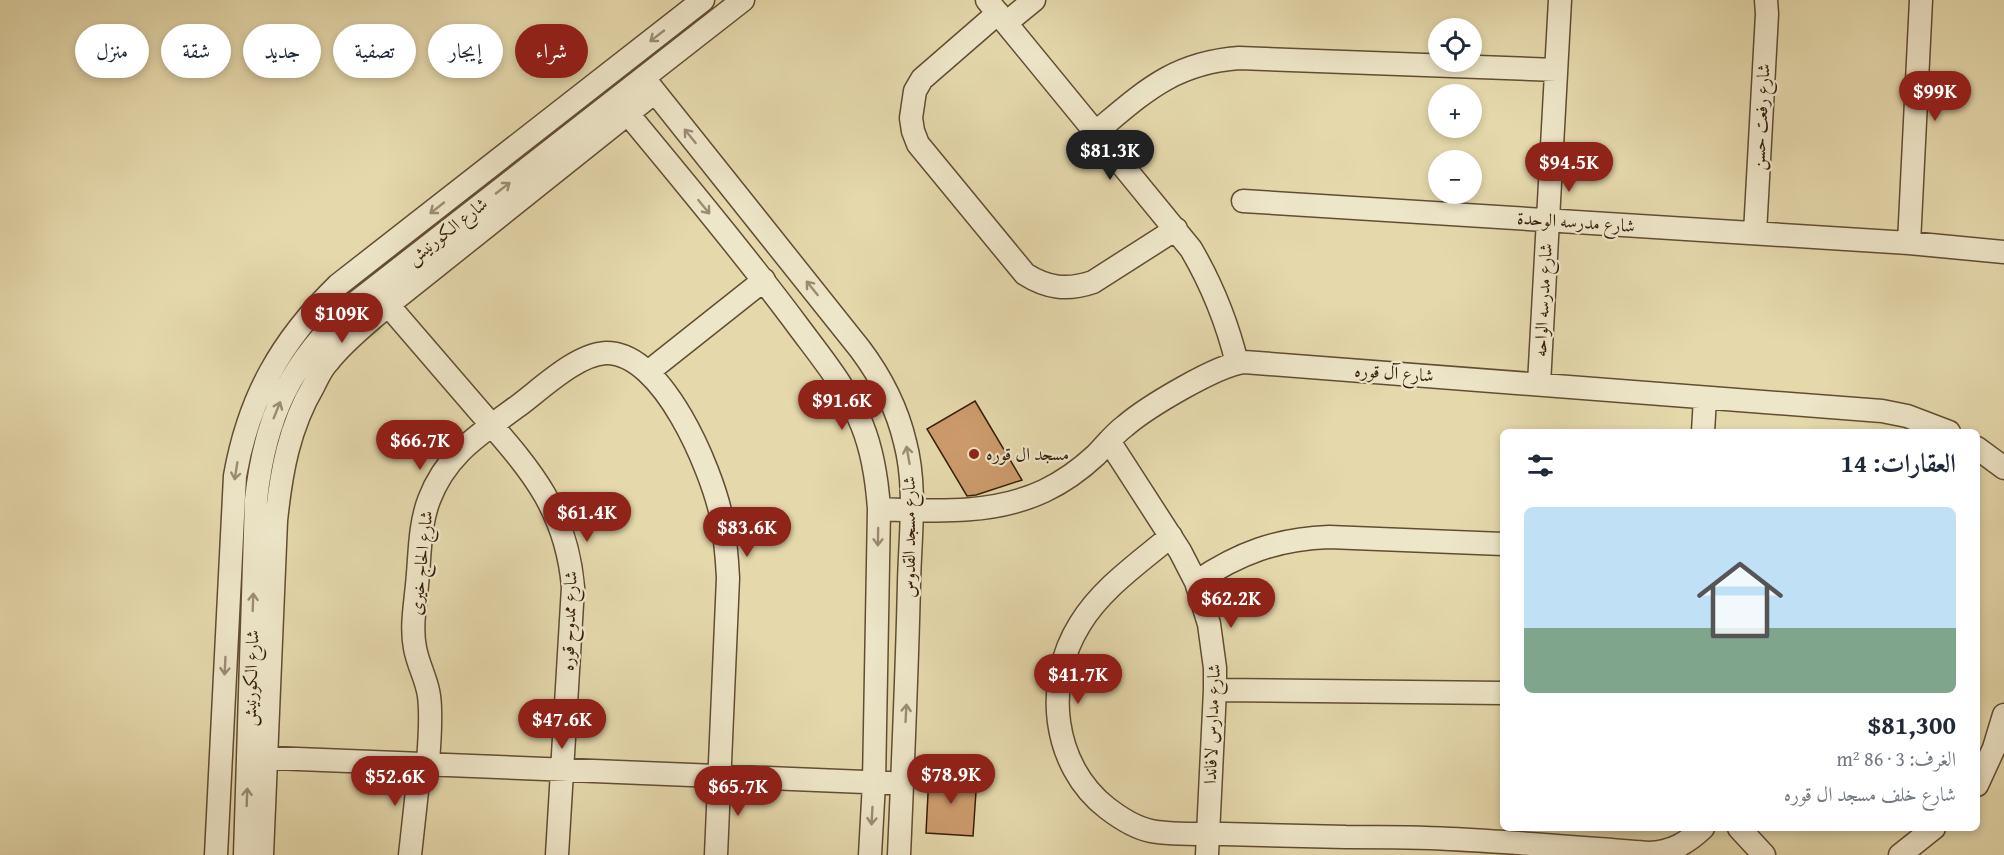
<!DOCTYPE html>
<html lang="ar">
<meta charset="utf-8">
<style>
body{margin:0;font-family:"Gentium Book Plus",Amiri,serif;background:#f6f6f7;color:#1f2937;direction:rtl;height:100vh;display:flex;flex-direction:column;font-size:22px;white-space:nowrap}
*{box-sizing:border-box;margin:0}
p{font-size:20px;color:#747a83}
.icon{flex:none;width:33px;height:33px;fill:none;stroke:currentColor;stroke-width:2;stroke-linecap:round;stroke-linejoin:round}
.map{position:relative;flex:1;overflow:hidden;direction:ltr}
.details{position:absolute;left:1500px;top:429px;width:480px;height:402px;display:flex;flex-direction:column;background:#fff;border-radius:9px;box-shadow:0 3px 9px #0003;direction:rtl}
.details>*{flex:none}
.guide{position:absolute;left:18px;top:24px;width:570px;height:54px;direction:rtl;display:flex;gap:12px}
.fabs{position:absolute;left:1428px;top:18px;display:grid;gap:12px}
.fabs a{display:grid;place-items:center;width:54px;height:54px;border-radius:50%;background:#fff;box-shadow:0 3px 9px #0003;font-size:30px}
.price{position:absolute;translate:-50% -51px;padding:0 14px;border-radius:21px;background:#8f2418;color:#fff;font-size:20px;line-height:39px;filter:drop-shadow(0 2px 3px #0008)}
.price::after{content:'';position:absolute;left:50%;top:36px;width:18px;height:14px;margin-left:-9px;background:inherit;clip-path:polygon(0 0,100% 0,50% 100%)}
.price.current{background:#222;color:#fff}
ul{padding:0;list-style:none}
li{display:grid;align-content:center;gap:12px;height:318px;padding:0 24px}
li span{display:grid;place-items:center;height:186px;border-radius:9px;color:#555}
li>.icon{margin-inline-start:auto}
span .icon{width:108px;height:108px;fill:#fffc;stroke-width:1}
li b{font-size:26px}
h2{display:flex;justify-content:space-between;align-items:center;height:72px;padding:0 24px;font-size:26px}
.pill{padding:0 21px;border-radius:27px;background:#fff;box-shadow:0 3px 9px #0003;font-size:21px;line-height:54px}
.pill.current{background:#8f2418;color:#fff}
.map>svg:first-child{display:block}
.building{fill:#ce9c6d;stroke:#361e0a;stroke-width:1.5}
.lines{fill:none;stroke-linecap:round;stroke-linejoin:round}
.minor-casing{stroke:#624d32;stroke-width:25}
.minor{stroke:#eee6c9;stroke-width:22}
.oneway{stroke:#9b8c73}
.poi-dot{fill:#8f2418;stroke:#eee6c9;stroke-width:2}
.labels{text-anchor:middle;stroke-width:4.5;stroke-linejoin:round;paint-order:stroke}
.street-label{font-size:18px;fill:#361e0a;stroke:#eee6c9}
.poi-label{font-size:18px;fill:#361e0a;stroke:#eee6c9;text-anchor:start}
</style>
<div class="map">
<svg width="2004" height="855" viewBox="0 0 2004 855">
<rect width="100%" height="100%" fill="#e5d9ac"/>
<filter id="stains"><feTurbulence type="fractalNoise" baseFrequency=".00333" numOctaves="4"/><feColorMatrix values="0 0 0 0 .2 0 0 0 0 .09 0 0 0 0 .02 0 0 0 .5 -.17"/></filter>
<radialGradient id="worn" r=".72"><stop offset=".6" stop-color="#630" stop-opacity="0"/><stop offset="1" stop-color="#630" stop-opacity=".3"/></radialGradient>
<path class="building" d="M975,401l47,79 -46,15 -9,1 -40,-67z
M929,774l48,3 -4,59 -47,-3z"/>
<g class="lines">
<g class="minor-casing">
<path id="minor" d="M987,0l204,249c21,36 36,73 46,114
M998,13l-76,66 -7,12 -4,27 2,13 5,13 107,130c22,14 42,17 68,8l83,-53
M1006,23l28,-23
M647,82l213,267c21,28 37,59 45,93 12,45 5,94 4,141 -2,90 -6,181 -10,272
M619,103c60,73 122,146 179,223 23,31 49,62 64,99 11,27 15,55 17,84l-5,274 -4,72
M1096,132c48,-40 77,-69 143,-74l317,12
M1243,201l666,42 95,9
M1755,233l12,-219 -1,-14
M1909,243l12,-243
M388,305c29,34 58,67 87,101 51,59 91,99 98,181l-16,268
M648,372l116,-92
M1539,384l21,-384
M1703,432l2,-34
M1109,441l71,110 16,31 13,42 6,44v22l-8,165
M1977,448l27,20
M879,509c55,2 114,6 165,-18 19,-9 37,-22 52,-36 10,-10 18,-21 29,-29 22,-19 92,-61 119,-64l638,49 25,5 42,16
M1171,536c-32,27 -69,52 -91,88 -37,59 -28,141 27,184 13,10 29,20 44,23 21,4 51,3 73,3 40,1 81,2 122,3 35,0 70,0 104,2 66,3 133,9 199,14 23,-1 38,-10 54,-25
M1196,582c43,-29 81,-43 133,-45l174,7
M1215,690l288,3
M250,757l639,26
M428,764c1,-22 4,-46 1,-68 -2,-16 -11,-31 -14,-48 -4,-20 0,-42 2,-63 3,-28 2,-59 12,-85 17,-46 51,-66 89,-94 23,-17 59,-52 88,-53 57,-1 105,116 115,162 4,21 6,42 7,63l-12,277
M1977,785l17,-37 10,-33
M1739,828l25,27
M216,855l19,-379c14,-79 46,-135 103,-191l365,-285
M245,855l11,-355c9,-85 35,-138 98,-196l389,-304
M262,855l14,-334c5,-49 13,-94 38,-136 4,-8 8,-17 14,-23 17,-22 40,-39 60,-57l267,-213
M410,855l10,-91
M1900,855l34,-27"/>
</g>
<use href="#minor" class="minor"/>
</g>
<defs><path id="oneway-shaft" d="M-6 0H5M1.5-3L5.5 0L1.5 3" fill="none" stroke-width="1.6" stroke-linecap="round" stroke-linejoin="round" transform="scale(1.5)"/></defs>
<g class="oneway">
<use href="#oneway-shaft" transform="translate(657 36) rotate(142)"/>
<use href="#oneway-shaft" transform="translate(690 136) rotate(-129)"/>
<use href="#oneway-shaft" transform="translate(503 188) rotate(-38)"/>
<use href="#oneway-shaft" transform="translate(704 207) rotate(51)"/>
<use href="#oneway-shaft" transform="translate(437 208) rotate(142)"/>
<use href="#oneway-shaft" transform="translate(812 288) rotate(-129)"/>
<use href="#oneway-shaft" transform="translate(277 410) rotate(-68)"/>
<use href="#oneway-shaft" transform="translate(908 455) rotate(-100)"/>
<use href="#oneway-shaft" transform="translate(236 471) rotate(99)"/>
<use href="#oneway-shaft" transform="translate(878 537) rotate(91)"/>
<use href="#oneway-shaft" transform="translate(253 602) rotate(-88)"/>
<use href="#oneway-shaft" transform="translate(225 666) rotate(93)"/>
<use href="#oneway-shaft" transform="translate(906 713) rotate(-87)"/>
<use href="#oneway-shaft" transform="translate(247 797) rotate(-88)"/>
<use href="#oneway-shaft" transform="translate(872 816) rotate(93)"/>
</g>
<circle class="poi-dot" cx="974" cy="454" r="6"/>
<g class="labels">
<g class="street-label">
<text transform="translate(1761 117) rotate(-87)" y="6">شارع رفعت حسن</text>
<text transform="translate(1576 222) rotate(4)" y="6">شارع مدرسه الوحدة</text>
<text transform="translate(447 231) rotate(-38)" y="6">شارع الكورنيش</text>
<text transform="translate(1543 300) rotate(-87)" y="6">شارع مدرسه الواحه</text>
<text transform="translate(1394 373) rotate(4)" y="6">شارع آل قوره</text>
<text transform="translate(909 537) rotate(-90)" y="6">شارع مسجد القدوس</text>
<text transform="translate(421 563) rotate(-84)" y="6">شارع الحاج خيرى</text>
<text transform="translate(569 621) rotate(-88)" y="6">شارع ممدوح قوره</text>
<text transform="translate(251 678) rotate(-88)" y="6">شارع الكورنيش</text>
<text transform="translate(1212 724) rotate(-88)" y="6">شارع مدارس لافاندا</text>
</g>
<g class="poi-label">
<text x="986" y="460">مسجد ال قوره</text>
</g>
</g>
<rect width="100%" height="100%" filter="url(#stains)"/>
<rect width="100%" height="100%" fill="url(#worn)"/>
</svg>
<div class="fabs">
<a><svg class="icon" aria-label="locate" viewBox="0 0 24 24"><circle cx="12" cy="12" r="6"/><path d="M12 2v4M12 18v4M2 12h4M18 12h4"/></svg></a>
<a>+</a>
<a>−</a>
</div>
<b class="price" style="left:1935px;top:122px">$99K</b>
<b class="price current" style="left:1110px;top:181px">$81.3K</b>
<b class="price" style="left:1569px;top:193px">$94.5K</b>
<b class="price" style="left:342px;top:344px">$109K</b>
<b class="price" style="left:842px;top:431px">$91.6K</b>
<b class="price" style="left:420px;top:471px">$66.7K</b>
<b class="price" style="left:587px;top:543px">$61.4K</b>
<b class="price" style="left:747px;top:558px">$83.6K</b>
<b class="price" style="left:1231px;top:629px">$62.2K</b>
<b class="price" style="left:1078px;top:705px">$41.7K</b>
<b class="price" style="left:562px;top:750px">$47.6K</b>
<b class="price" style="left:951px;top:805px">$78.9K</b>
<b class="price" style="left:395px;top:807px">$52.6K</b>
<b class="price" style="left:738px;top:817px">$65.7K</b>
<div class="guide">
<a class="pill current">شراء</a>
<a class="pill">إيجار</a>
<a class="pill">تصفية</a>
<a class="pill">جديد</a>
<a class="pill">شقة</a>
<a class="pill">منزل</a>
</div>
<section class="details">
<h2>العقارات: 14<svg class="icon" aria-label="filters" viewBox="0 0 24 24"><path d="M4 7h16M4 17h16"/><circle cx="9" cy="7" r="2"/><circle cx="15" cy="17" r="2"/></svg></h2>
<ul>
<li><span style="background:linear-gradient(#bfe0f5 65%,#7fa58c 0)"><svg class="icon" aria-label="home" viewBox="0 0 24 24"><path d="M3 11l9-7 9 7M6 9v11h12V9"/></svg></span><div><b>$81,300</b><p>الغرف: 3 · 86 m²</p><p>شارع خلف مسجد ال قوره</p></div></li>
</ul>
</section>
</div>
